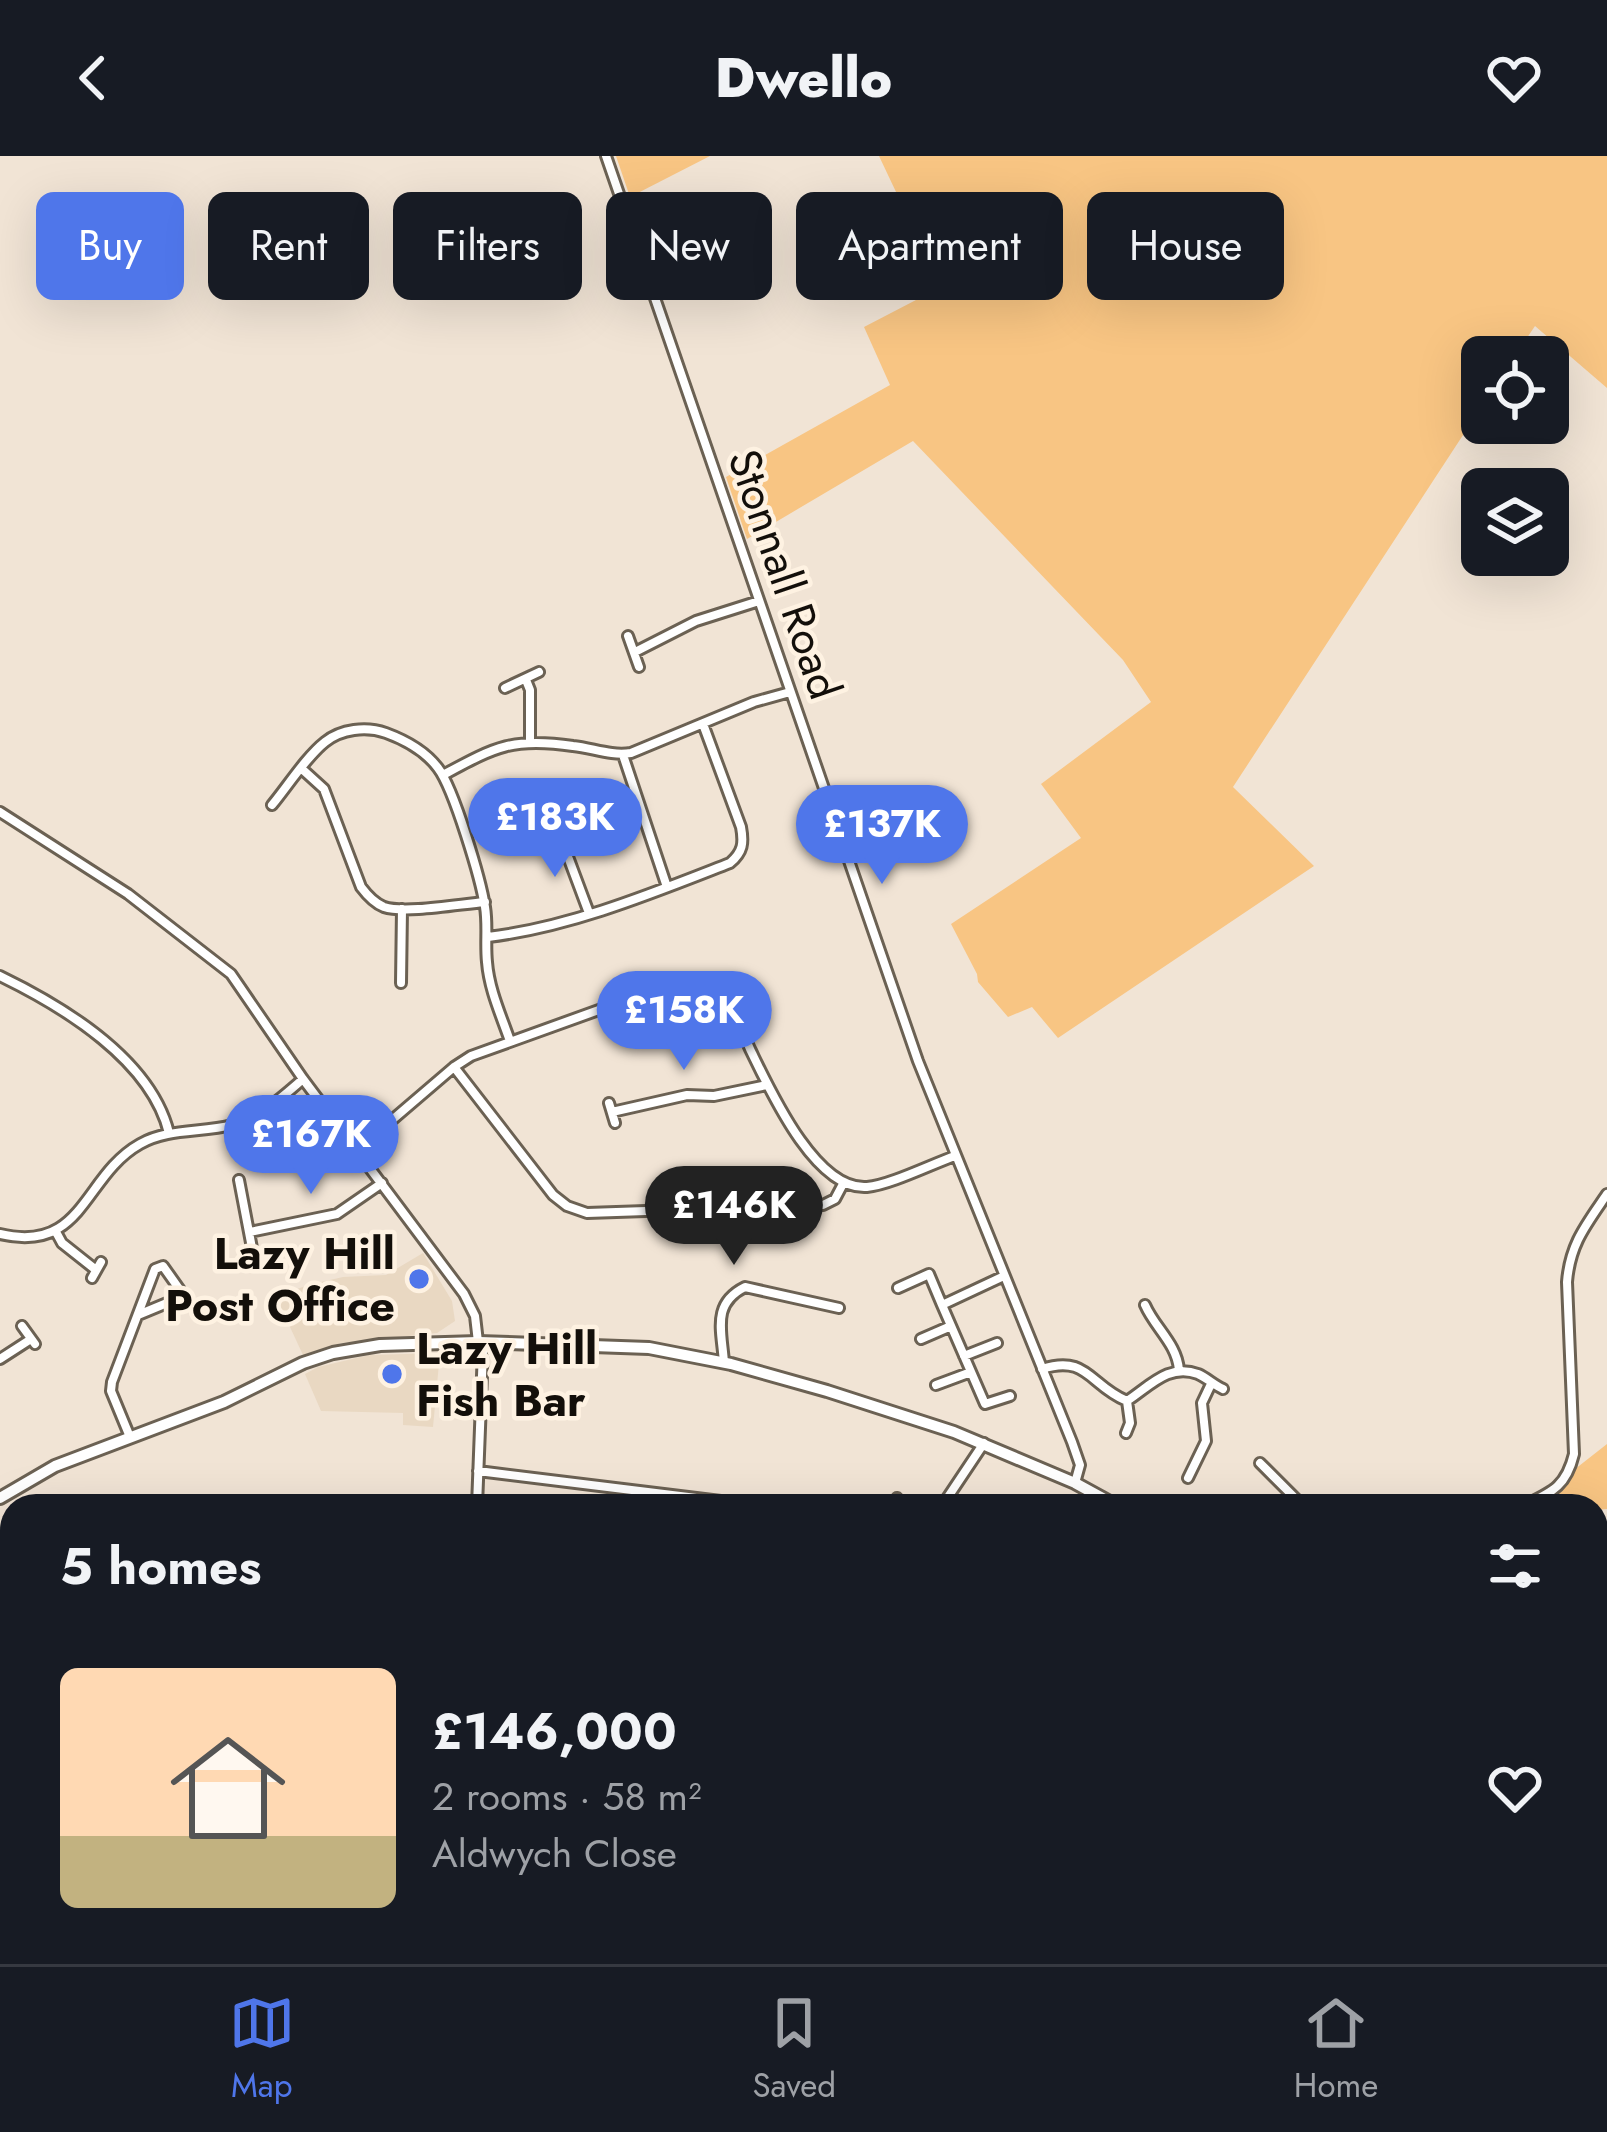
<!DOCTYPE html>
<meta charset="utf-8">
<style>
body{margin:0;font-family:Jost,sans-serif;background:#242831;color:#f1f3f6;height:100vh;display:flex;flex-direction:column;font-size:45px;white-space:nowrap}
*{box-sizing:border-box;margin:0}
p{font-size:39px;color:#9ea1a6}
.icon{flex:none;width:66px;height:66px;fill:none;stroke:currentColor;stroke-width:2;stroke-linecap:round;stroke-linejoin:round}
.map{position:relative;flex:1;overflow:hidden}
.sheet{position:absolute;left:0px;top:1338px;width:1608px;height:471px;display:flex;flex-direction:column;background:#171b24;border-radius:36px 36px 0 0;box-shadow:0 12px 48px #0002}
.sheet>*{flex:none}
.hud{position:absolute;left:36px;top:36px;width:1536px;height:108px;display:flex;gap:24px}
.fabs{position:absolute;left:1461px;top:180px;display:grid;gap:24px}
.fabs a{display:grid;place-items:center;width:108px;height:108px;border-radius:18px;background:#171b24;box-shadow:0 12px 48px #0002;font-size:60px}
.price{position:absolute;translate:-50% -102px;padding:0 27px;border-radius:42px;background:#4f76ea;color:#fff;font-size:39px;line-height:78px;filter:drop-shadow(0 3px 6px #0008)}
.price::after{content:'';position:absolute;left:50%;top:72px;width:36px;height:27px;margin-left:-18px;background:inherit;clip-path:polygon(0 0,100% 0,50% 100%)}
.price.current{background:#222;color:#fff}
ul{padding:0;list-style:none}
li{display:flex;align-items:center;gap:36px;height:300px;padding:0 60px}
li+li{border-top:3px solid #363941}
li span{display:grid;place-items:center;flex:none;width:336px;height:240px;border-radius:18px;color:#555}
li>.icon{margin-inline-start:auto}
span .icon{width:144px;height:144px;fill:#fffc;stroke-width:1}
li b{font-size:51px}
h2{display:flex;justify-content:space-between;align-items:center;height:144px;padding:0 60px;font-size:51px}
.chip{padding:0 42px;border-radius:18px;background:#171b24;box-shadow:0 12px 48px #0002;font-size:42px;line-height:108px}
.chip.current{background:#4f76ea;color:#fff}
header{display:flex;justify-content:space-between;align-items:center;height:156px;padding:0 60px;background:#171b24;font-size:54px;font-weight:800}
.menu{display:flex;justify-content:space-around;align-items:center;height:168px;border-top:3px solid #363941;background:#171b24;font-size:33px;color:#9ea1a6}
.menu a{display:grid;justify-items:center;gap:6px}
.menu .current{color:#4f76ea}
.map>svg:first-child{display:block}
.built{fill:#e9d8c2}
.green{fill:#f8c583}
.lines{fill:none;stroke-linecap:round;stroke-linejoin:round}
.stream{stroke:#7290e0;stroke-width:3}
.street-casing{stroke:#6b6153;stroke-width:14}
.secondary-casing{stroke:#6b6153;stroke-width:16}
.street{stroke:#fff;stroke-width:8}
.secondary{stroke:#fff;stroke-width:10}
.poi-dot{fill:#4f76ea;stroke:#fef2e2;stroke-width:4.5}
.labels{text-anchor:middle;stroke-width:9;stroke-linejoin:round;paint-order:stroke}
.street-label{font-size:45px;fill:#130f0a;stroke:#fef2e2}
.poi-label{font-size:45px;font-weight:bold;fill:#130f0a;stroke:#fef2e2;text-anchor:end}
</style>
<header><svg class="icon" aria-label="back" viewBox="0 0 24 24"><path d="M15 5l-7 7 7 7"/></svg>Dwello<svg class="icon" aria-label="heart" viewBox="0 0 24 24"><path d="M12 20l-8-8c-3-5 5-10 8-4 3-6 11-1 8 4z"/></svg></header>
<div class="map">
<svg width="1607" height="1808" viewBox="0 0 1607 1808">
<rect width="100%" height="100%" fill="#f1e4d5"/>
<path class="built" d="M423,1097l29,48 3,20 -18,12 -96,10 -38,12 -27,-58 32,-12 35,-8 43,-2z
M440,1197l-7,74 -30,-2v-12l-82,-2 -16,-37 13,-7 51,-12z"/>
<path class="green" d="M616,0h94l-80,41z
M879,0h728v232l-72,-62 -21,31h-32v49l-249,381 81,79 -256,172 -26,-31 -24,10 -30,-35 -1,-8 -26,-50 130,-86 -40,-54 110,-82 -28,-42 -210,-219 -166,98 -21,-62 164,-92 -26,-58 77,-40z
M1607,1288v65l-11,1v-4h-73l33,-16 14,-17z
M456,1797h418l2,3 28,-3h175l-3,11h-620z"/>
<g class="lines">
<path class="stream" d="M886,1800l3,8"/>
<g class="street-casing">
<path id="street" d="M606,0l312,905 154,381 8,23 -5,18
M628,480l11,31
M635,496l61,-31 63,-20
M526,524l4,10v50
M505,532l34,-16
M623,599l44,132
M302,613l22,20 37,98c6,8 13,16 23,20 21,7 76,-3 101,-5
M443,619c52,-28 69,-38 130,-29 20,2 37,10 58,7l123,-51 36,-10
M272,649c15,-18 34,-48 53,-63 16,-13 41,-16 61,-9 19,7 40,19 52,35 16,21 43,112 47,139 3,18 0,36 2,55 2,27 14,53 23,79
M0,656l128,82 103,80 72,105 161,215 11,22 3,26 5,8 -6,156
M558,674l31,83
M488,781c83,-10 165,-44 242,-74 13,-11 14,-20 11,-36l-38,-103
M0,820c64,31 151,84 169,157
M401,827l1,-74
M454,911l99,128 14,11 20,7 236,-8 12,-6 9,-17
M609,947l6,20
M612,956l75,-17 27,1 53,-11
M357,994l97,-83 17,-11 211,-76c18,4 37,11 48,27 9,12 14,29 20,42 19,39 65,142 117,138 23,-2 65,-23 88,-31
M239,1024l13,68
M56,1076l6,11 34,27
M250,1076l87,-18 45,-31
M0,1078c84,20 83,-58 140,-90 28,-16 62,-11 92,-19 28,-7 50,-28 71,-46
M1004,1120l-62,29 43,99 25,-8
M92,1122l9,-16
M898,1132l31,-14 13,31
M1145,1149c10,23 32,39 34,65
M22,1170l13,18
M921,1183l30,-13
M964,1200l33,-13
M0,1203l31,-20
M724,1207c-2,-32 -13,-59 21,-76l94,21
M1042,1213c45,-15 48,17 85,32 23,-15 42,-38 71,-27 9,4 16,11 25,15
M936,1229l35,-13
M1126,1277l4,-10 -3,-22
M130,1281l-19,-46 1,-9 43,-113 8,-3 17,24 -1,8 -41,17
M1260,1307l43,43
M478,1315l251,31 13,4
M1188,1322l18,-37 -4,-38 9,-19
M377,1350l100,-4
M896,1350l1,-8
M942,1350l42,-63
M1523,1350c29,-14 43,-19 51,-52l-7,-172c3,-38 19,-57 40,-88
M0,1509l12,-6
M1596,1542l11,-7
M0,1672l12,-6
M0,1796l12,-1
M346,1797l1,11
M442,1797v11
M1403,1797l6,11
M1461,1797l2,11
M260,1808v-11
M1144,1808l3,-11"/>
</g>
<g class="secondary-casing">
<path id="secondary" d="M0,1342l55,-32 169,-64 79,-39 30,-10 47,-8 98,-3 171,6 82,16 96,27 127,41 121,51 42,23
M1596,1619l11,10"/>
</g>
<use href="#street" class="street"/>
<use href="#secondary" class="secondary"/>
</g>
<g class="poi-dot">
<circle cx="419" cy="1123" r="12"/>
<circle cx="392" cy="1218" r="12"/>
</g>
<g class="labels">
<g class="street-label">
<text transform="translate(785 418) rotate(71)" y="16">Stonnall Road</text>
</g>
<g class="poi-label">
<text x="395" y="1113">Lazy Hill<tspan x="395" dy="52">Post Office</tspan></text>
<text x="416" y="1208" text-anchor="start">Lazy Hill<tspan x="416" dy="52">Fish Bar</tspan></text>
</g>
</g>
</svg>
<div class="fabs">
<a><svg class="icon" aria-label="locate" viewBox="0 0 24 24"><circle cx="12" cy="12" r="6"/><path d="M12 2v4M12 18v4M2 12h4M18 12h4"/></svg></a>
<a><svg class="icon" aria-label="layers" viewBox="0 0 24 24"><path d="M12 4l9 5-9 5-9-5zM3 14l9 5 9-5"/></svg></a>
</div>
<b class="price" style="left:555px;top:724px">£183K</b>
<b class="price" style="left:882px;top:731px">£137K</b>
<b class="price" style="left:684px;top:917px">£158K</b>
<b class="price" style="left:311px;top:1041px">£167K</b>
<b class="price current" style="left:734px;top:1112px">£146K</b>
<div class="hud">
<a class="chip current">Buy</a>
<a class="chip">Rent</a>
<a class="chip">Filters</a>
<a class="chip">New</a>
<a class="chip">Apartment</a>
<a class="chip">House</a>
</div>
<section class="sheet">
<h2>5 homes<svg class="icon" aria-label="filters" viewBox="0 0 24 24"><path d="M4 7h16M4 17h16"/><circle cx="9" cy="7" r="2"/><circle cx="15" cy="17" r="2"/></svg></h2>
<ul>
<li><span style="background:linear-gradient(#ffd9b3 70%,#c2b280 0)"><svg class="icon" aria-label="home" viewBox="0 0 24 24"><path d="M3 11l9-7 9 7M6 9v11h12V9"/></svg></span><div><b>£146,000</b><p>2 rooms · 58 m²</p><p>Aldwych Close</p></div><svg class="icon" aria-label="heart" viewBox="0 0 24 24"><path d="M12 20l-8-8c-3-5 5-10 8-4 3-6 11-1 8 4z"/></svg></li>
</ul>
</section>
</div>
<nav class="menu">
<a class="current"><svg class="icon" aria-label="map" viewBox="0 0 24 24"><path d="M3 6l6-2 6 2 6-2v14l-6 2-6-2-6 2zM9 4v14M15 6v14"/></svg>Map</a>
<a><svg class="icon" aria-label="saved" viewBox="0 0 24 24"><path d="M7 4h10v16l-5-4-5 4z"/></svg>Saved</a>
<a><svg class="icon" aria-label="home" viewBox="0 0 24 24"><path d="M3 11l9-7 9 7M6 9v11h12V9"/></svg>Home</a>
</nav>
